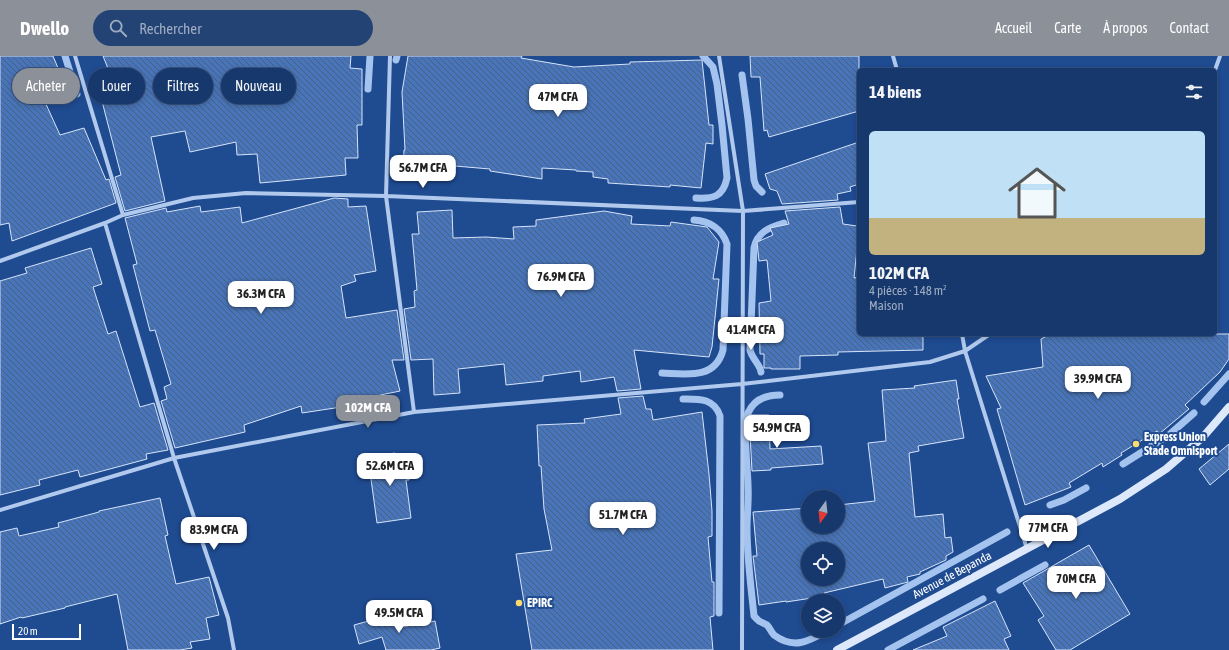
<!DOCTYPE html>
<html lang="fr">
<meta charset="utf-8">
<style>
body{margin:0;font-family:"Asap Condensed",sans-serif;background:#244375;color:#f1f3f6;height:100vh;display:flex;flex-direction:column;font-size:15px;white-space:nowrap}
*{box-sizing:border-box;margin:0}
p{font-size:13px;color:#9eacc2}
.icon{flex:none;width:22px;height:22px;fill:none;stroke:currentColor;stroke-width:2;stroke-linecap:round;stroke-linejoin:round}
.map{position:relative;flex:1;overflow:hidden}
.details{position:absolute;left:857px;top:12px;width:360px;height:268px;display:flex;flex-direction:column;background:#17386d;border-radius:6px;box-shadow:0 2px 6px #0003,0 0 0 1px #365280}
.details>*{flex:none}
.hud{position:absolute;left:12px;top:12px;width:380px;height:36px;display:flex;gap:8px}
.needle{width:26px;rotate:195deg}
.fabs{position:absolute;left:801px;top:434px;display:grid;gap:8px}
.fabs a{display:grid;place-items:center;width:44px;height:44px;border-radius:50%;background:#17386d;box-shadow:0 2px 6px #0003,0 0 0 1px #365280;font-size:20px}
.scale{position:absolute;left:12px;bottom:10px;width:69px;box-sizing:border-box;padding-left:4px;border:2px solid #fff;border-top:0;font-size:11px;line-height:14px;white-space:nowrap;color:#fff;-webkit-text-stroke:3px #1f4b91;paint-order:stroke}
.price{position:absolute;translate:-50% -34px;padding:0 9px;border-radius:8px;background:#fff;color:#222;font-size:13px;line-height:26px;filter:drop-shadow(0 1px 2px #0008)}
.price::after{content:'';position:absolute;left:50%;top:24px;width:12px;height:9px;margin-left:-6px;background:inherit;clip-path:polygon(0 0,100% 0,50% 100%)}
.price.active{background:#8c9099;color:#fff}
ul{padding:0;list-style:none}
li{display:grid;align-content:center;gap:8px;height:212px;padding:0 12px}
li+li{border-top:1px solid #365280}
li span{display:grid;place-items:center;height:124px;border-radius:6px;color:#555}
li>.icon{margin-inline-start:auto}
span .icon{width:72px;height:72px;fill:#fffc;stroke-width:1}
li b{font-size:17px}
h2{display:flex;justify-content:space-between;align-items:center;height:48px;padding:0 12px;font-size:17px}
.tag{padding:0 14px;border-radius:18px;background:#17386d;box-shadow:0 2px 6px #0003,0 0 0 1px #365280;font-size:14px;line-height:36px}
.tag.active{background:#8c9099;color:#fff}
header{display:flex;align-items:center;gap:24px;box-sizing:border-box;height:56px;padding:0 20px;background:#8c9099;color:#fff}
header strong{font-size:19px}
nav{display:flex;gap:22px;margin-inline-start:auto;font-size:14px}
.search{width:280px;height:36px;background:#244375;display:flex;align-items:center;gap:10px;box-sizing:border-box;padding:0 14px;border-radius:22px;color:#9eacc2;font-size:15px}
.map>svg:first-child{display:block}
.lines{fill:none;stroke-linecap:round;stroke-linejoin:round}
.stream{stroke:#a4c3ef;stroke-width:7}
.building{fill:url(#building-back-hatch);stroke:#d6e4fa;fill-rule:evenodd}
.minor{stroke:#b0c9ed;stroke-width:4}
.secondary{stroke:#dde8fa;stroke-width:8}
.poi-dot{fill:#fbda70;stroke:#1f4b91;stroke-width:1.5}
.labels{text-anchor:middle;stroke-width:4;stroke-linejoin:round;paint-order:stroke}
.poi-label{font-size:12px;font-weight:bold;fill:#fff;stroke:#1f4b91;text-anchor:start}
.street-label{font-size:12px;fill:#fff;stroke:#1f4b91}
</style>
<header>
<strong>Dwello</strong>
<div class="search"><svg class="icon" aria-label="search" viewBox="0 0 24 24"><circle cx="10" cy="10" r="6"/><path d="M15 15l6 6"/></svg>Rechercher</div>
<nav><a>Accueil</a><a>Carte</a><a>À propos</a><a>Contact</a></nav>
</header>
<div class="map">
<svg width="1229" height="594" viewBox="0 0 1229 594">
<defs>
<pattern id="building-back-hatch" width="6" height="6" patternUnits="userSpaceOnUse"><rect width="6" height="6" fill="#4875b9"/><path d="M-1 5l2 2M0 0l6 6M5-1l2 2" fill="none" stroke="#4a6082"/></pattern>
</defs>
<rect width="100%" height="100%" fill="#1f4b91"/>
<g class="lines">
<path class="stream" d="M65,0l12,38
M396,4l1,-4
M742,19l6,44 6,61 2,6 6,6
M368,33l2,-33
M696,142c17,1 27,-1 31,-20l-5,-53 -5,-41 -4,-17 -10,-11
M761,316c-1,-8 -9,-13 -11,-22l4,-102c3,-16 16,-21 30,-25
M662,317c24,1 53,7 61,-23l4,-106c-5,-15 -17,-23 -33,-24
M780,339c-14,0 -26,4 -32,18 -6,14 0,55 0,73 1,14 -1,28 -1,42 0,29 4,59 7,88 2,2 4,5 7,6 1,1 5,2 6,3 3,3 4,7 7,10 20,15 35,6 53,-4
M683,343c16,0 31,-1 37,17l-1,197
M1204,346l25,-28
M1123,408l46,-29 25,-22
M1050,449l14,-5 22,-12
M1000,534l45,-25
M838,569l169,-93
M888,594l95,-51"/>
</g>
<path class="building" d="M0,0h53l15,36 -23,10 15,33 24,-7 22,52 3,-1 7,24 -104,38 -3,-18 -9,2z
M103,0h248l-1,12 12,1v56h-5l1,33h-13l1,17 -86,8 -3,-29 -20,1 -1,-13 -46,10 -5,-21 -34,6 14,64 -40,10 -10,-34 6,-2 -26,-101 14,-3z
M408,0h114l-1,2 53,9 56,-3v-2l72,-2 7,65h4v19l-7,-1 -5,45 -31,-3v2l-62,-4v-4l-15,-2v-5l-17,-1v-1l-34,-2v11l-52,-8v-2l-35,-3v3l-52,1 1,-20h1l-3,-58z
M750,0h109v55l-90,26 -2,-7 -3,1 -4,-54h-9z
M859,86v42l-9,3 1,4 -14,3 1,6 -56,4 -5,-13 -7,-2 -5,-15z
M334,142l14,1v8l18,-1 10,65 -22,4 2,6 -15,5 5,32 51,-8 7,50h-12l8,31 -34,7 2,10 -19,4 -1,-6 -46,7 -1,-7 -57,19 1,7 -70,16 -14,-47 6,-2 -3,-12 7,-3 -16,-54 -5,1 -17,-66 4,-1 -12,-46 41,-10 1,4 33,-6 1,6 39,-5 2,16z
M840,151l3,17 14,2v23l-3,29 5,-1v57h64v16l-85,2v3l-38,1v13h-29v-1h-7v-14h-4l-1,-51 12,-2 -4,-41 -8,1 -2,-19 16,-7 -3,-7 19,-4 -4,-13z
M452,154l1,28 33,-1 28,2 -1,-12 23,-1v-6l68,-9 28,5 -1,8 39,2 1,-4 36,5 12,15 -6,37h6l-7,68 -3,10 -75,-7 7,39 -24,2 -3,-14 -33,5 -1,-11 -37,5v5l-37,4 -2,-21 -46,5 2,24 -26,2 -1,-36 -22,1 -7,-51 11,-2 -1,-16 3,-1 -5,-56h7l-2,-22z
M91,192l11,36 -9,3 15,47 8,-3 24,76 14,-4 14,47 -22,4 1,5 -67,18 -2,-7 -39,10 1,5 -40,10v-214l27,-8 -2,-5z
M1051,278h178v25l-9,13 -35,33 4,4 -30,25 -2,-3 -36,22 1,2 -19,12 -1,-4 -33,20 2,4 -46,18 -28,-96 4,-1 -15,-32 57,-9 -2,-28z
M956,324l3,19h-2l7,39 -46,8 1,5 -10,2 6,64 28,-3 2,24 6,-1 2,15 -7,4v4l-26,12v2l-13,3 1,5 -23,6 -2,-9 -59,14 1,3 -39,6v-1l-27,4 -6,-49h4l-4,-44 55,-4v19h30v-22l37,-4 -7,-58 18,-2 -4,-51 33,-2 -1,-2zM808,493h30v30h-30z
M643,340l3,13h5l2,11 49,-8 7,62 3,37v25l-4,1 4,45h2v34l-4,1 3,33h-181l-16,-96 36,-4 -8,-41 -3,-43h-2l-2,-41 48,-2 -1,-4 37,-5 -3,-16z
M749,359h20l1,34 51,-3 2,18 -52,4v2l-19,1z
M1229,388v25l-19,16 -11,-16z
M395,397l1,6 10,-2 3,23h-3l5,38 -34,5 -9,-66z
M160,442l8,37 -3,1 11,48 33,-7 10,38 -13,3 4,21 -20,3 2,6 -12,2h-52l-11,-56 -52,13v1l-43,10 -1,-1 -21,7v-92l17,-4 2,8 40,-9 -1,-4 41,-11v-1z
M1089,489l41,69 -60,36h-14l-18,-30 6,-4 -21,-33z
M995,545l16,35 -7,3 5,11h-96l34,-14 -4,-9z
M398,557l3,14 34,-6 5,27 -9,2h-45l-4,-13 -23,7 -5,-19z"/>
<g class="lines">
<path class="minor" d="M75,0l48,159
M390,0l-4,140 28,216
M719,0l24,155 -1,439
M893,0l4,14
M1215,14l5,-14
M105,167l69,235 54,160 6,32
M0,205l105,-38 18,-8 70,-17 53,-5 140,3 357,15 116,-9
M962,278l3,17 62,198
M0,454l174,-52 240,-46 328,-28 188,-22 35,-11 25,-17"/>
<path class="secondary" d="M837,594l283,-151 46,-30 37,-32 26,-30"/>
</g>
<g class="poi-dot">
<circle cx="1136" cy="388" r="4"/>
<circle cx="519" cy="547" r="4"/>
</g>
<g class="labels">
<g class="poi-label">
<text x="1144" y="385">Express Union<tspan x="1144" dy="14">Stade Omnisport</tspan></text>
<text x="527" y="551">EPIRC</text>
</g>
<g class="street-label">
<text transform="translate(952 519) rotate(-28)" y="4">Avenue de Bepanda</text>
</g>
</g>
</svg>
<div class="fabs">
<a><svg class="needle" viewBox="-14 -14 28 28"><path d="M0-13l5 13h-10z" fill="#e53935"/><path d="M0 13l5-13h-10z" fill="#9eacc2"/></svg></a>
<a><svg class="icon" aria-label="locate" viewBox="0 0 24 24"><circle cx="12" cy="12" r="6"/><path d="M12 2v4M12 18v4M2 12h4M18 12h4"/></svg></a>
<a><svg class="icon" aria-label="layers" viewBox="0 0 24 24"><path d="M12 4l9 5-9 5-9-5zM3 14l9 5 9-5"/></svg></a>
</div>
<div class="scale">20 m</div>
<b class="price" style="left:558px;top:62px">47M CFA</b>
<b class="price" style="left:423px;top:133px">56.7M CFA</b>
<b class="price" style="left:561px;top:242px">76.9M CFA</b>
<b class="price" style="left:261px;top:259px">36.3M CFA</b>
<b class="price" style="left:751px;top:295px">41.4M CFA</b>
<b class="price" style="left:1098px;top:344px">39.9M CFA</b>
<b class="price active" style="left:368px;top:373px">102M CFA</b>
<b class="price" style="left:777px;top:393px">54.9M CFA</b>
<b class="price" style="left:390px;top:431px">52.6M CFA</b>
<b class="price" style="left:623px;top:480px">51.7M CFA</b>
<b class="price" style="left:1048px;top:493px">77M CFA</b>
<b class="price" style="left:214px;top:495px">83.9M CFA</b>
<b class="price" style="left:1076px;top:544px">70M CFA</b>
<b class="price" style="left:399px;top:578px">49.5M CFA</b>
<div class="hud">
<a class="tag active">Acheter</a>
<a class="tag">Louer</a>
<a class="tag">Filtres</a>
<a class="tag">Nouveau</a>
</div>
<section class="details">
<h2>14 biens<svg class="icon" aria-label="filters" viewBox="0 0 24 24"><path d="M4 7h16M4 17h16"/><circle cx="9" cy="7" r="2"/><circle cx="15" cy="17" r="2"/></svg></h2>
<ul>
<li><span style="background:linear-gradient(#bfe0f5 70%,#c2b280 0)"><svg class="icon" aria-label="home" viewBox="0 0 24 24"><path d="M3 11l9-7 9 7M6 9v11h12V9"/></svg></span><div><b>102M CFA</b><p>4 pièces · 148 m²</p><p>Maison</p></div></li>
</ul>
</section>
</div>
